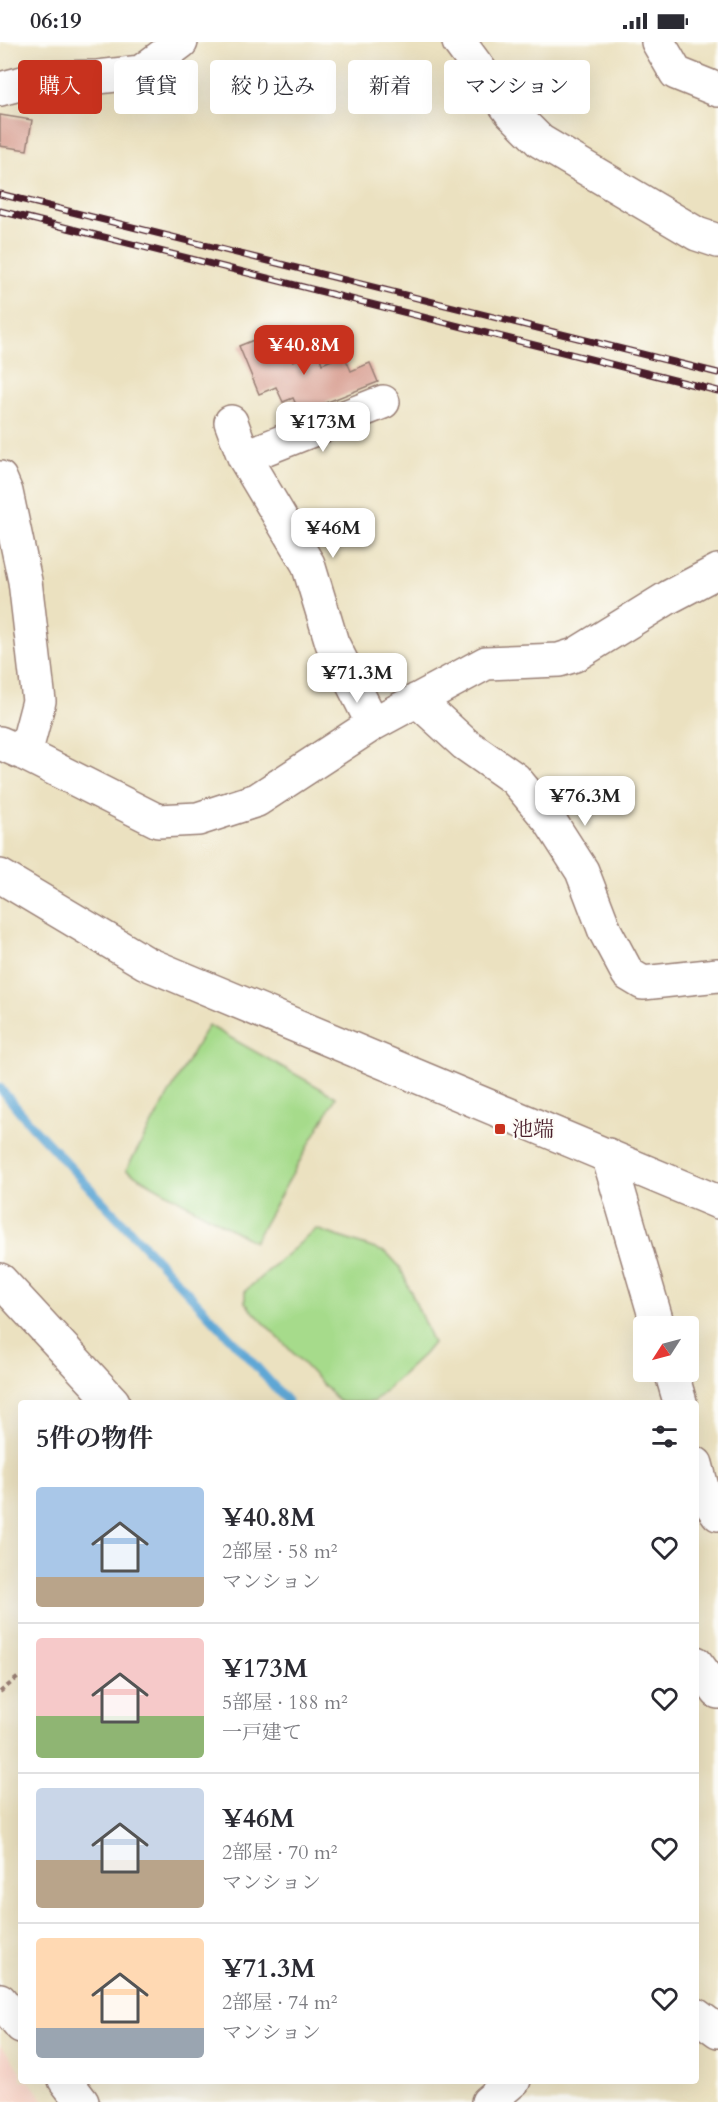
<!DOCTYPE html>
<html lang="ja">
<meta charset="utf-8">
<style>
body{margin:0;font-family:Cardo,"Noto Serif JP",serif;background:#f2f2f3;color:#2b2b33;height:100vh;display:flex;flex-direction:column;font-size:22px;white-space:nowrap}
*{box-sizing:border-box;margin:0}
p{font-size:20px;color:#7c7c81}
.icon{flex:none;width:33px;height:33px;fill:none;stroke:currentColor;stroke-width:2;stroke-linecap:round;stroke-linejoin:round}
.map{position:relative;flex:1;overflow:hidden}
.panel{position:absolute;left:18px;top:1358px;width:681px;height:684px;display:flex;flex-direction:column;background:#fff;border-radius:6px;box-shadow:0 6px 24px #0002}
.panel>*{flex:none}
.top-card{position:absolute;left:18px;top:18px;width:682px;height:54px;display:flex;gap:12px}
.needle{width:39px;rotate:234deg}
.tools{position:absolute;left:633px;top:1274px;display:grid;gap:12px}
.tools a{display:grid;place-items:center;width:66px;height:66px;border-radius:6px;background:#fff;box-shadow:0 6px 24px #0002;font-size:30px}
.price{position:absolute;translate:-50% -51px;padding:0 14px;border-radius:12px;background:#fff;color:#222;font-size:20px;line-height:39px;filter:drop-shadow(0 2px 3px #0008)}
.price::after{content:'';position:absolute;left:50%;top:36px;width:18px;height:14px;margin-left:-9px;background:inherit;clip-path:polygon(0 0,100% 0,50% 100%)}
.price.current{background:#c8321e;color:#fff}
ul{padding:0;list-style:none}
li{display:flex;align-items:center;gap:18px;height:150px;padding:0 18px}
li+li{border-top:2px solid #e1e1e2}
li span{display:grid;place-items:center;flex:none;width:168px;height:120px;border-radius:6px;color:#555}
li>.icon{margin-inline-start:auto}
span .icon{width:72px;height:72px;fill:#fffc;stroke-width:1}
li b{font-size:26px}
h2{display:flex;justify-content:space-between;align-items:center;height:72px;padding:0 18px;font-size:26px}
.pill{padding:0 21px;border-radius:6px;background:#fff;box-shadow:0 6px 24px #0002;font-size:21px;line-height:54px}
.pill.current{background:#c8321e;color:#fff}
.status{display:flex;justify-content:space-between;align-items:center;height:42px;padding:0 30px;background:#fff;direction:ltr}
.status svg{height:16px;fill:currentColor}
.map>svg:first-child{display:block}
.built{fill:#f6d1c5}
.green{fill:#a6db8b;stroke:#787d5b;stroke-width:1.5}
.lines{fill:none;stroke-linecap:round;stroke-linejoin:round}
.stream{stroke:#5ea7d5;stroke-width:9}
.building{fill:#d9a194}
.minor-casing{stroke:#9a8076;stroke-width:36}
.path{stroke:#9a8076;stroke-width:4;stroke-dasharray:4.5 4.5;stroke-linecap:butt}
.minor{stroke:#fff;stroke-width:33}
.rail-casing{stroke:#4a1f2b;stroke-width:7}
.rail{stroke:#fdfcf7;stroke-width:4.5;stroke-dasharray:14;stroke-linecap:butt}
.poi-dot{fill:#c8321e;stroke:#fdfcf7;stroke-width:2}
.labels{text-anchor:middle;stroke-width:4.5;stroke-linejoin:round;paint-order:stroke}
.poi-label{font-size:21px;fill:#4a1f2b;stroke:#fdfcf7;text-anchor:start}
</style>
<div class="status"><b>06:19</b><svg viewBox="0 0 49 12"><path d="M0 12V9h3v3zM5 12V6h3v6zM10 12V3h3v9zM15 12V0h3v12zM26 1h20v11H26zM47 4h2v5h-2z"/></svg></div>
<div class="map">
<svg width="718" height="2060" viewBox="0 0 718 2060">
<rect width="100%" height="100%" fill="#fdfcf7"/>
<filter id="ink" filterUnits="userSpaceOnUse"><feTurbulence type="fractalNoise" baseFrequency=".0167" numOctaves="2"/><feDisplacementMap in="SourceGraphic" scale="12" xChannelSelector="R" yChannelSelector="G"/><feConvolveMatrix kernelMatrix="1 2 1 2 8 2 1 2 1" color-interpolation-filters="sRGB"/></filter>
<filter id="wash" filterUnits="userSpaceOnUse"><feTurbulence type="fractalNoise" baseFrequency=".008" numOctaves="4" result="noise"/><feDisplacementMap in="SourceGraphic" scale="24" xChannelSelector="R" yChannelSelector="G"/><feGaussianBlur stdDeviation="1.35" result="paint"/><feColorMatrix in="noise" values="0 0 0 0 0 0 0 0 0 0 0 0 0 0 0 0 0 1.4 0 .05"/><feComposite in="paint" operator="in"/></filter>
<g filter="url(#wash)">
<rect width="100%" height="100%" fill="#ebe1c0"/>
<path class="built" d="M0,2002l21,27v9l8,1 16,21h-45z"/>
<path class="green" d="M208,983l128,72 -82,145 -128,-72z
M316,1187l71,24 13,14 33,76 -9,11 -51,48h-33l-95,-99v-12z"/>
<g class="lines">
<path class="stream" d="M0,1046l32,38 213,228 43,48"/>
</g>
<g id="blocks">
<path class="building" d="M0,73l32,5 -5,30 -27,-4z
M261,295l8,19 19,-8 5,13 25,-10 4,13 22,-9 7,16 19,-8 8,19 -78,31 -7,-15 -10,4 -7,-15 -17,7 -20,-48z"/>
</g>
</g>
<g filter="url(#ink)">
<use href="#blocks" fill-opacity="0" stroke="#9a8076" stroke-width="1.5"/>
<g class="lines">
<g class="minor-casing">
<path id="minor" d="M459,0l51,69 30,30 157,93 21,7
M658,0l18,31 42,17
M0,47l42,-11 56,-1 43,-5 40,-30
M231,380l13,35 64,107 24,79 41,81
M244,415l139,-55
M0,436l6,14 19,89 14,120 -14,53
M417,658l48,44 50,35 35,42 32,50 23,60 23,43 15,9 75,-8
M0,701l25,11 133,67 40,-2 59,-19 116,-76 113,-61 73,-3 16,-5 94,-58 49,-26
M0,834l146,87 572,239
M608,1113l50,171
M0,1238l113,122
M671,1329l9,31
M696,1422l8,31 14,19
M696,1621l22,29
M0,1958l21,26
M696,1973l22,16
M65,2038l17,22
M488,2060l26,-22"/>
</g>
<path class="path" d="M0,1650l21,-17"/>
<use href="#minor" class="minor"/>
<g class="rail-casing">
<path id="rail" d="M0,152l718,179
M0,169l718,180"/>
</g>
<use href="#rail" class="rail"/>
</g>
</g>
<rect class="poi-dot" x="494" y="1081" width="12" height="12" rx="3"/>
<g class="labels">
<g class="poi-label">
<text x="512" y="1094">池端</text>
</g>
</g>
</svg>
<div class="tools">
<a><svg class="needle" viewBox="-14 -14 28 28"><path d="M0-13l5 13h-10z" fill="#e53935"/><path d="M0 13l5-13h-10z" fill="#7c7c81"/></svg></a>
</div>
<b class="price current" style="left:304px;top:334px">¥40.8M</b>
<b class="price" style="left:323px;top:411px">¥173M</b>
<b class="price" style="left:333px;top:517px">¥46M</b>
<b class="price" style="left:357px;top:662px">¥71.3M</b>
<b class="price" style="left:585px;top:785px">¥76.3M</b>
<div class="top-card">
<a class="pill current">購入</a>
<a class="pill">賃貸</a>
<a class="pill">絞り込み</a>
<a class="pill">新着</a>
<a class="pill">マンション</a>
</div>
<section class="panel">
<h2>5件の物件<svg class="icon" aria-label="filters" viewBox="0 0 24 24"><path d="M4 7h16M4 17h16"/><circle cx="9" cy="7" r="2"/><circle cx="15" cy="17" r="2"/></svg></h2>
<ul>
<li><span style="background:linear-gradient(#a9c7e8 75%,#b9a48a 0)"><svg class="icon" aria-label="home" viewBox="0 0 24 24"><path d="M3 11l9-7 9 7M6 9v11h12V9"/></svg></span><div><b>¥40.8M</b><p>2部屋 · 58 m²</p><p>マンション</p></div><svg class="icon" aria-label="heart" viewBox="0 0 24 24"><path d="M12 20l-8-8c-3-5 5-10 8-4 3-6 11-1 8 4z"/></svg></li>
<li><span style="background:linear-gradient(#f6c9c9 65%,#8fb573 0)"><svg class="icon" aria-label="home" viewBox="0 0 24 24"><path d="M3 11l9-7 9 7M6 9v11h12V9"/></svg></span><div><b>¥173M</b><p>5部屋 · 188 m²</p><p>一戸建て</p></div><svg class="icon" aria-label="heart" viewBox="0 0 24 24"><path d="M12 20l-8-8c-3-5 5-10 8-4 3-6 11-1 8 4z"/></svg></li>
<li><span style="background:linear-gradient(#c9d6e8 60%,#b9a48a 0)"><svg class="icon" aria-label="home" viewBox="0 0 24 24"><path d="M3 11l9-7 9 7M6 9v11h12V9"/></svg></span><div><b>¥46M</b><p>2部屋 · 70 m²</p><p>マンション</p></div><svg class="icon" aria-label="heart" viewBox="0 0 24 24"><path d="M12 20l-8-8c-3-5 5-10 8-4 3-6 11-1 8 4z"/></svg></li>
<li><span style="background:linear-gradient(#ffd9b3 75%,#9aa5b1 0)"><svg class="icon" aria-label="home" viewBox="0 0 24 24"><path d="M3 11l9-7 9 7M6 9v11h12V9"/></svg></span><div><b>¥71.3M</b><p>2部屋 · 74 m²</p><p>マンション</p></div><svg class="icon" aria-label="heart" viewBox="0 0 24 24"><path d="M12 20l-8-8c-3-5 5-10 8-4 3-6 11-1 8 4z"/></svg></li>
</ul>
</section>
</div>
